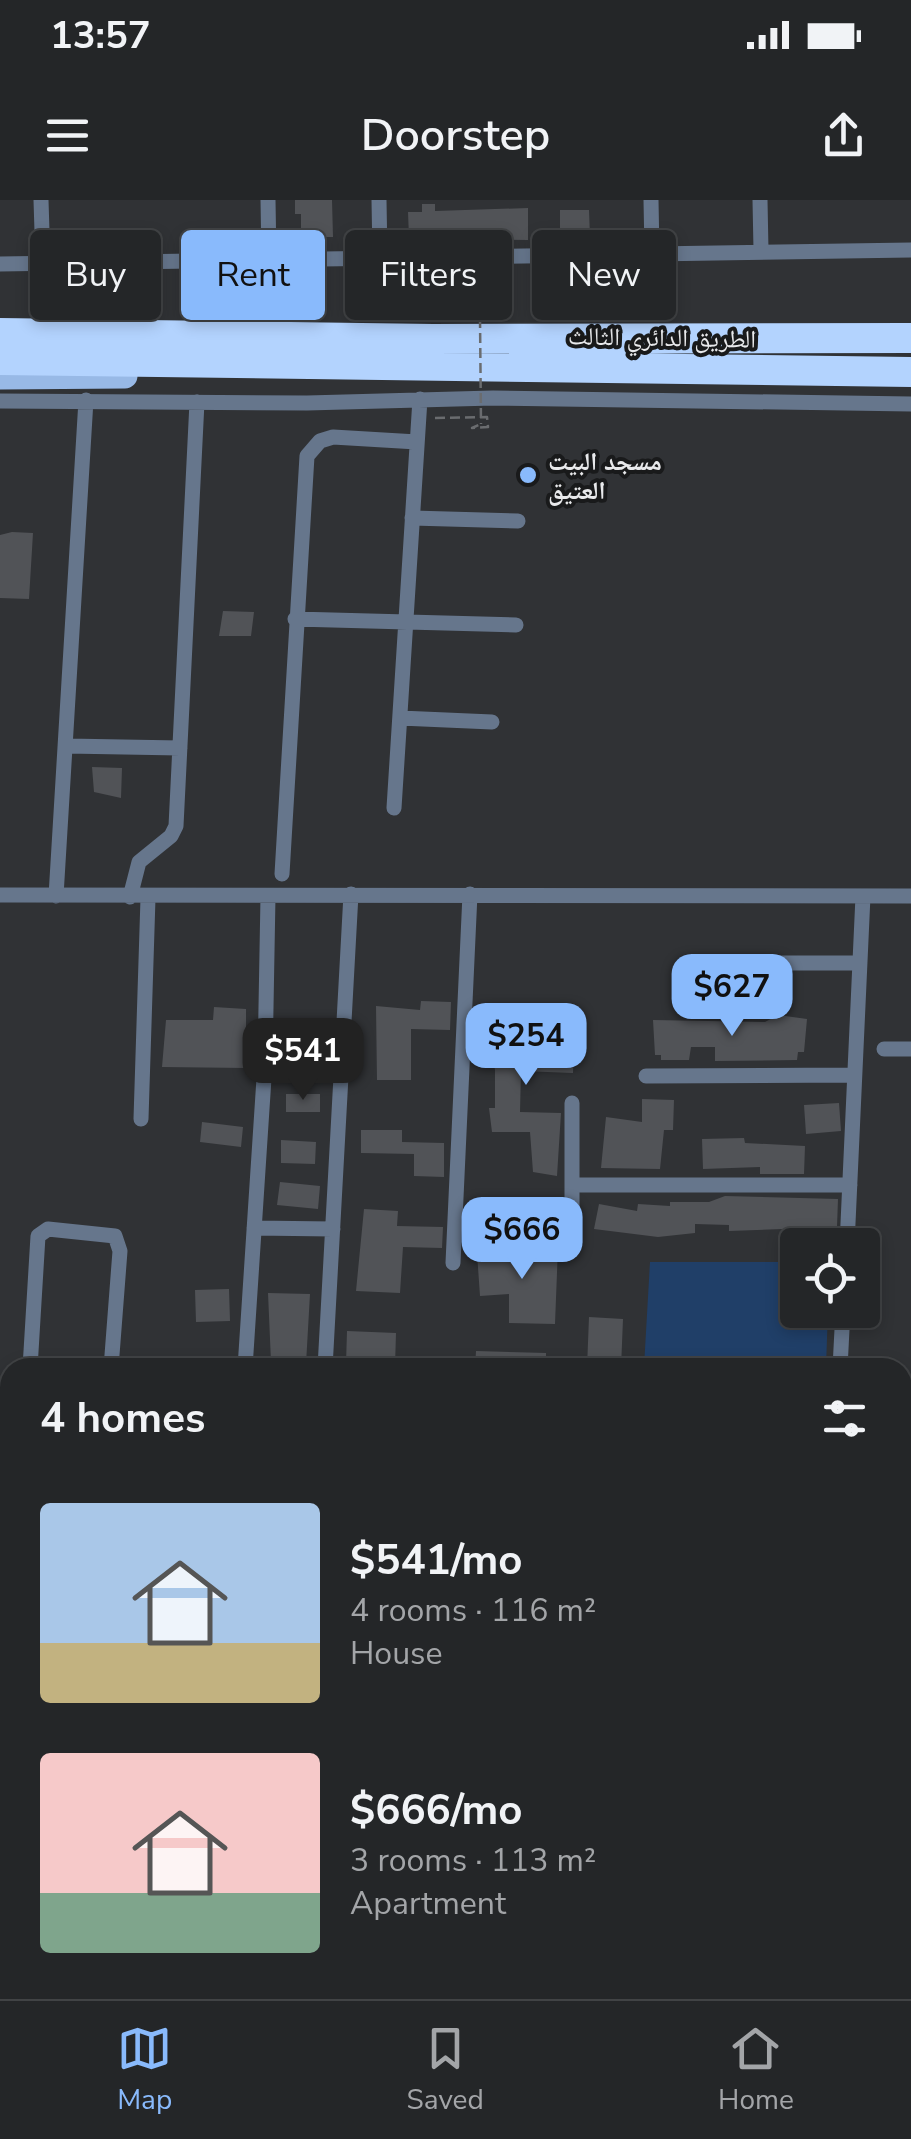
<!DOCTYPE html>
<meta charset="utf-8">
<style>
body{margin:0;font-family:"Nunito Sans","Noto Naskh Arabic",sans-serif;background:#2c2e30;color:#f1f3f6;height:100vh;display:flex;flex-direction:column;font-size:38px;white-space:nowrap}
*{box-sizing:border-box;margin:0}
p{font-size:32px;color:#a3a5a8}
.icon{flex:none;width:55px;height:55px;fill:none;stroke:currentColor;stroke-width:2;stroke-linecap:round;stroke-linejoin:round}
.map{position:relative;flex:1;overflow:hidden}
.panel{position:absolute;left:0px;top:1158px;width:912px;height:642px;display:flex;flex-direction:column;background:#242628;border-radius:30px 30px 0 0;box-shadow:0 5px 15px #0003,0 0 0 2px #414345}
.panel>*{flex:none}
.guide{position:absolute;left:30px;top:30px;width:852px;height:90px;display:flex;gap:20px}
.fabs{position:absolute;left:780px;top:1028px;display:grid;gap:20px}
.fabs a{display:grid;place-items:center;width:100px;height:100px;border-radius:10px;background:#242628;box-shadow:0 5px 15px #0003,0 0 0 2px #414345;font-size:50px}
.price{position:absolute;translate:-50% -85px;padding:0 22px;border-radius:20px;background:#89bafc;color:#111;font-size:32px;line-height:65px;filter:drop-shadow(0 2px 5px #0008)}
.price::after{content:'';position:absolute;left:50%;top:60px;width:30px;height:22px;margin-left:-15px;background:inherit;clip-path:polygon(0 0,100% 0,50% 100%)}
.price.active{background:#222;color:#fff}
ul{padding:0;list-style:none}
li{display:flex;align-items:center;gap:30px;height:250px;padding:0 40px}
li span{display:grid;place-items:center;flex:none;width:280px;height:200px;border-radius:10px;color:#555}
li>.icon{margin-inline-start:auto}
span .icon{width:120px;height:120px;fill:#fffc;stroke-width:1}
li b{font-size:42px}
h2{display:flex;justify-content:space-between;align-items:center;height:120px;padding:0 40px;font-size:42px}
.pill{padding:0 35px;border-radius:10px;background:#242628;box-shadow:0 5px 15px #0003,0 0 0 2px #414345;font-size:35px;line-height:90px}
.pill.active{background:#89bafc;color:#111}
.status{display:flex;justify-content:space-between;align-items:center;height:70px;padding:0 50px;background:#242628;direction:ltr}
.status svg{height:28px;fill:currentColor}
header{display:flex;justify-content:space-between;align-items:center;height:130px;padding:0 40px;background:#242628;font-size:45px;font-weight:600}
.dock{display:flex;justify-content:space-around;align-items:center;height:140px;border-top:2px solid #414345;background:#242628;font-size:28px;color:#a3a5a8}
.dock a{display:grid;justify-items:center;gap:5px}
.dock .active{color:#89bafc}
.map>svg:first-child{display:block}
.green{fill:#203f68}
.building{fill:#515357}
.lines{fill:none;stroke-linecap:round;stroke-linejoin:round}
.path{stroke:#6a6c6f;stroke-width:2.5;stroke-dasharray:10 5;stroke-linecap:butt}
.street{stroke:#66768c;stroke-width:15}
.secondary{stroke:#829cbe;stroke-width:20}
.primary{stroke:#98b9e6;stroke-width:25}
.highway{stroke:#b3d3fe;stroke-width:30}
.path-bridge{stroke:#6a6c6f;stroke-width:2.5;stroke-dasharray:10 5;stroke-linecap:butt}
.poi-dot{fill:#89bafc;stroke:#191a1b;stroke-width:4}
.labels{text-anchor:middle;stroke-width:8;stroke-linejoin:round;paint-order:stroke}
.street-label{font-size:25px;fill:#e8e9eb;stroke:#191a1b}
.poi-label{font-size:25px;font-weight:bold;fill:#e8e9eb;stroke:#191a1b;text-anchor:start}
</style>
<div class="status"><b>13:57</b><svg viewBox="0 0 49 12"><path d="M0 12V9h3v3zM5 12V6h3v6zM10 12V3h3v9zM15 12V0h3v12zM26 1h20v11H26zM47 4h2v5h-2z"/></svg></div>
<header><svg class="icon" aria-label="menu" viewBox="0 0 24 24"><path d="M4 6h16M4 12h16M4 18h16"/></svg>Doorstep<svg class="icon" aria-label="share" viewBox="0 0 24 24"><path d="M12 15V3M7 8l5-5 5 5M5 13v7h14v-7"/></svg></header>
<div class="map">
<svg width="911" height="1799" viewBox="0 0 911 1799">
<rect width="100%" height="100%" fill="#303235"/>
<path class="green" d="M650,1062h147l1,48h30l-2,57h-182z"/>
<path class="building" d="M295,0h37l1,37h-32v-23h-6z
M422,4h13v7l93,-3v32l-119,-2 -1,-26h14z
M560,10h29l1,27h-30z
M12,332l21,1 -4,66 -29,-1v-63z
M223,411l31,1 -3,24h-32z
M92,567l30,1 -1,30 -27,-6z
M421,801l30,1 -1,28 -39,-1v51h-34l-1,-74 44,4z
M214,807l32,2v59l-84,-1 4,-47h47z
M778,815l29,4 -3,33h-6l-1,8 -82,1v-14h-24l-2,13h-28v-5h-6l-2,-35 112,2z
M485,816l33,4v6l8,3v11l48,5 -1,28 -52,-2 -1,41 41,1 -4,63 -24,-4 -3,-40h-38l-3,-24h6v-38z
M286,894h34v18h-34z
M642,899l32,1 -1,30h-9l-4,39 -59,-1 5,-51 36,5z
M839,903l2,28 -35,3 -2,-29z
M202,922l41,5 -2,20 -41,-5z
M361,930h41v12l42,1v34l-30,-1v-22l-53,-1z
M744,938l1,5 60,3 -1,28h-44v-7l-57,2 -1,-30z
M281,940l35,2 -1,22 -34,-1z
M280,982l40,4 -2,23 -41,-4z
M725,996l113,3 -1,28 -108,4v-6l-34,-1v9l-37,4 -64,-8 5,-25 38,7 1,-7 32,2v-4h39z
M364,1009l34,2 -1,15 46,1 -1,21 -39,-1 -3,46 -44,-2z
M522,1047h36l-3,77 -46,-1v-29l-29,2 -3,-43z
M229,1089l1,32 -34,1 -1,-32z
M268,1093l42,1 -4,70 -35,-2z
M589,1117l34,2 -2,49h-34z
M347,1131l49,2 -1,33 -49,-2z
M476,1151l70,2v15h-71z"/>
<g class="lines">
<path class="path" d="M476,117v-5h17l-1,-40
M435,218l52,-1 1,10 -16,1 9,-4"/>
<path class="street" d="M41,0l2,63
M268,0l1,59
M379,0l1,57
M651,0l1,52
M760,0l1,50
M0,64l911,-14
M0,201l307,2 186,-5 418,6
M412,318l106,3
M295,419l221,6
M400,518l92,4
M67,546l113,2
M394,608l26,-409
M282,674l25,-418 13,-15 13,-4 84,5
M0,695l911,1
M56,696l30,-496
M130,697l9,-35 32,-26 5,-10 21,-424
M687,763h173
M884,849h27
M265,863l77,3
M646,876l208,-1
M572,903v122
M141,919l7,-221
M572,985h278
M254,1028l79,1
M847,1045l16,-349
M453,1063l17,-369
M30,1168l8,-132 10,-7 67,7 5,15 -9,117
M245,1168l20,-305 3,-167
M325,1168l26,-474
M840,1168l3,-58
M902,1196h9"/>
<path class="secondary" d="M902,1358h9
M0,1359h10
M0,1373h10
M902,1377h9"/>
<path class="primary" d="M0,177l125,-1"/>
<path class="highway" d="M0,133l433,6 478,-1
M0,160l911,12"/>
<path class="path-bridge" d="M480,118l1,106"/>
</g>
<circle class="poi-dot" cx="528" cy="275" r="10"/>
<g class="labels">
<g class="street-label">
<text transform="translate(662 137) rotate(1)" y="9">الطريق الدائري الثالث</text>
</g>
<g class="poi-label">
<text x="548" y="270">مسجد البيت<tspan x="548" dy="29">العتيق</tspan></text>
</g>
</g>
</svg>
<div class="fabs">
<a><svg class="icon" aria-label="locate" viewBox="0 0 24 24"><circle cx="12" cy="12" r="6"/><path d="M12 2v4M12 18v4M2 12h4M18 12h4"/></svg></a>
</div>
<b class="price" style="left:732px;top:839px">$627</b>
<b class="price" style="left:526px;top:888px">$254</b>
<b class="price active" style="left:303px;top:903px">$541</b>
<b class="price" style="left:522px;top:1082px">$666</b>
<div class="guide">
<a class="pill">Buy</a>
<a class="pill active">Rent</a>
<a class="pill">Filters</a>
<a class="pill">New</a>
</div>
<section class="panel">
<h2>4 homes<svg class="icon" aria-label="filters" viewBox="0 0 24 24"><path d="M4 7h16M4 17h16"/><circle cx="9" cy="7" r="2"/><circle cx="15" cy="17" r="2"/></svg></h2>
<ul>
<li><span style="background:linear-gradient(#a9c7e8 70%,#c2b280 0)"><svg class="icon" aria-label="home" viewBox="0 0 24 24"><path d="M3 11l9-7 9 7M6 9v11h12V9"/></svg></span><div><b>$541/mo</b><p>4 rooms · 116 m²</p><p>House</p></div></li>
<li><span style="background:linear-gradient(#f6c9c9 70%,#7fa58c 0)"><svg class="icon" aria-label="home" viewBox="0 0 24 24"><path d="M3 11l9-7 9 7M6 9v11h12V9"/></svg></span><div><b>$666/mo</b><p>3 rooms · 113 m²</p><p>Apartment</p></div></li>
</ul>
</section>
</div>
<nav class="dock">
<a class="active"><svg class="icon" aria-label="map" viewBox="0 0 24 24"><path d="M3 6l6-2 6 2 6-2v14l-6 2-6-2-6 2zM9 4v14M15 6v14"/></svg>Map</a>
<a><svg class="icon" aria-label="saved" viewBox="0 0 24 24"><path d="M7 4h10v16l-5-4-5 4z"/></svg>Saved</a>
<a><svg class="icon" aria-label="home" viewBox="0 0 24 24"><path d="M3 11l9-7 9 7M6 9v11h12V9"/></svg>Home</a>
</nav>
